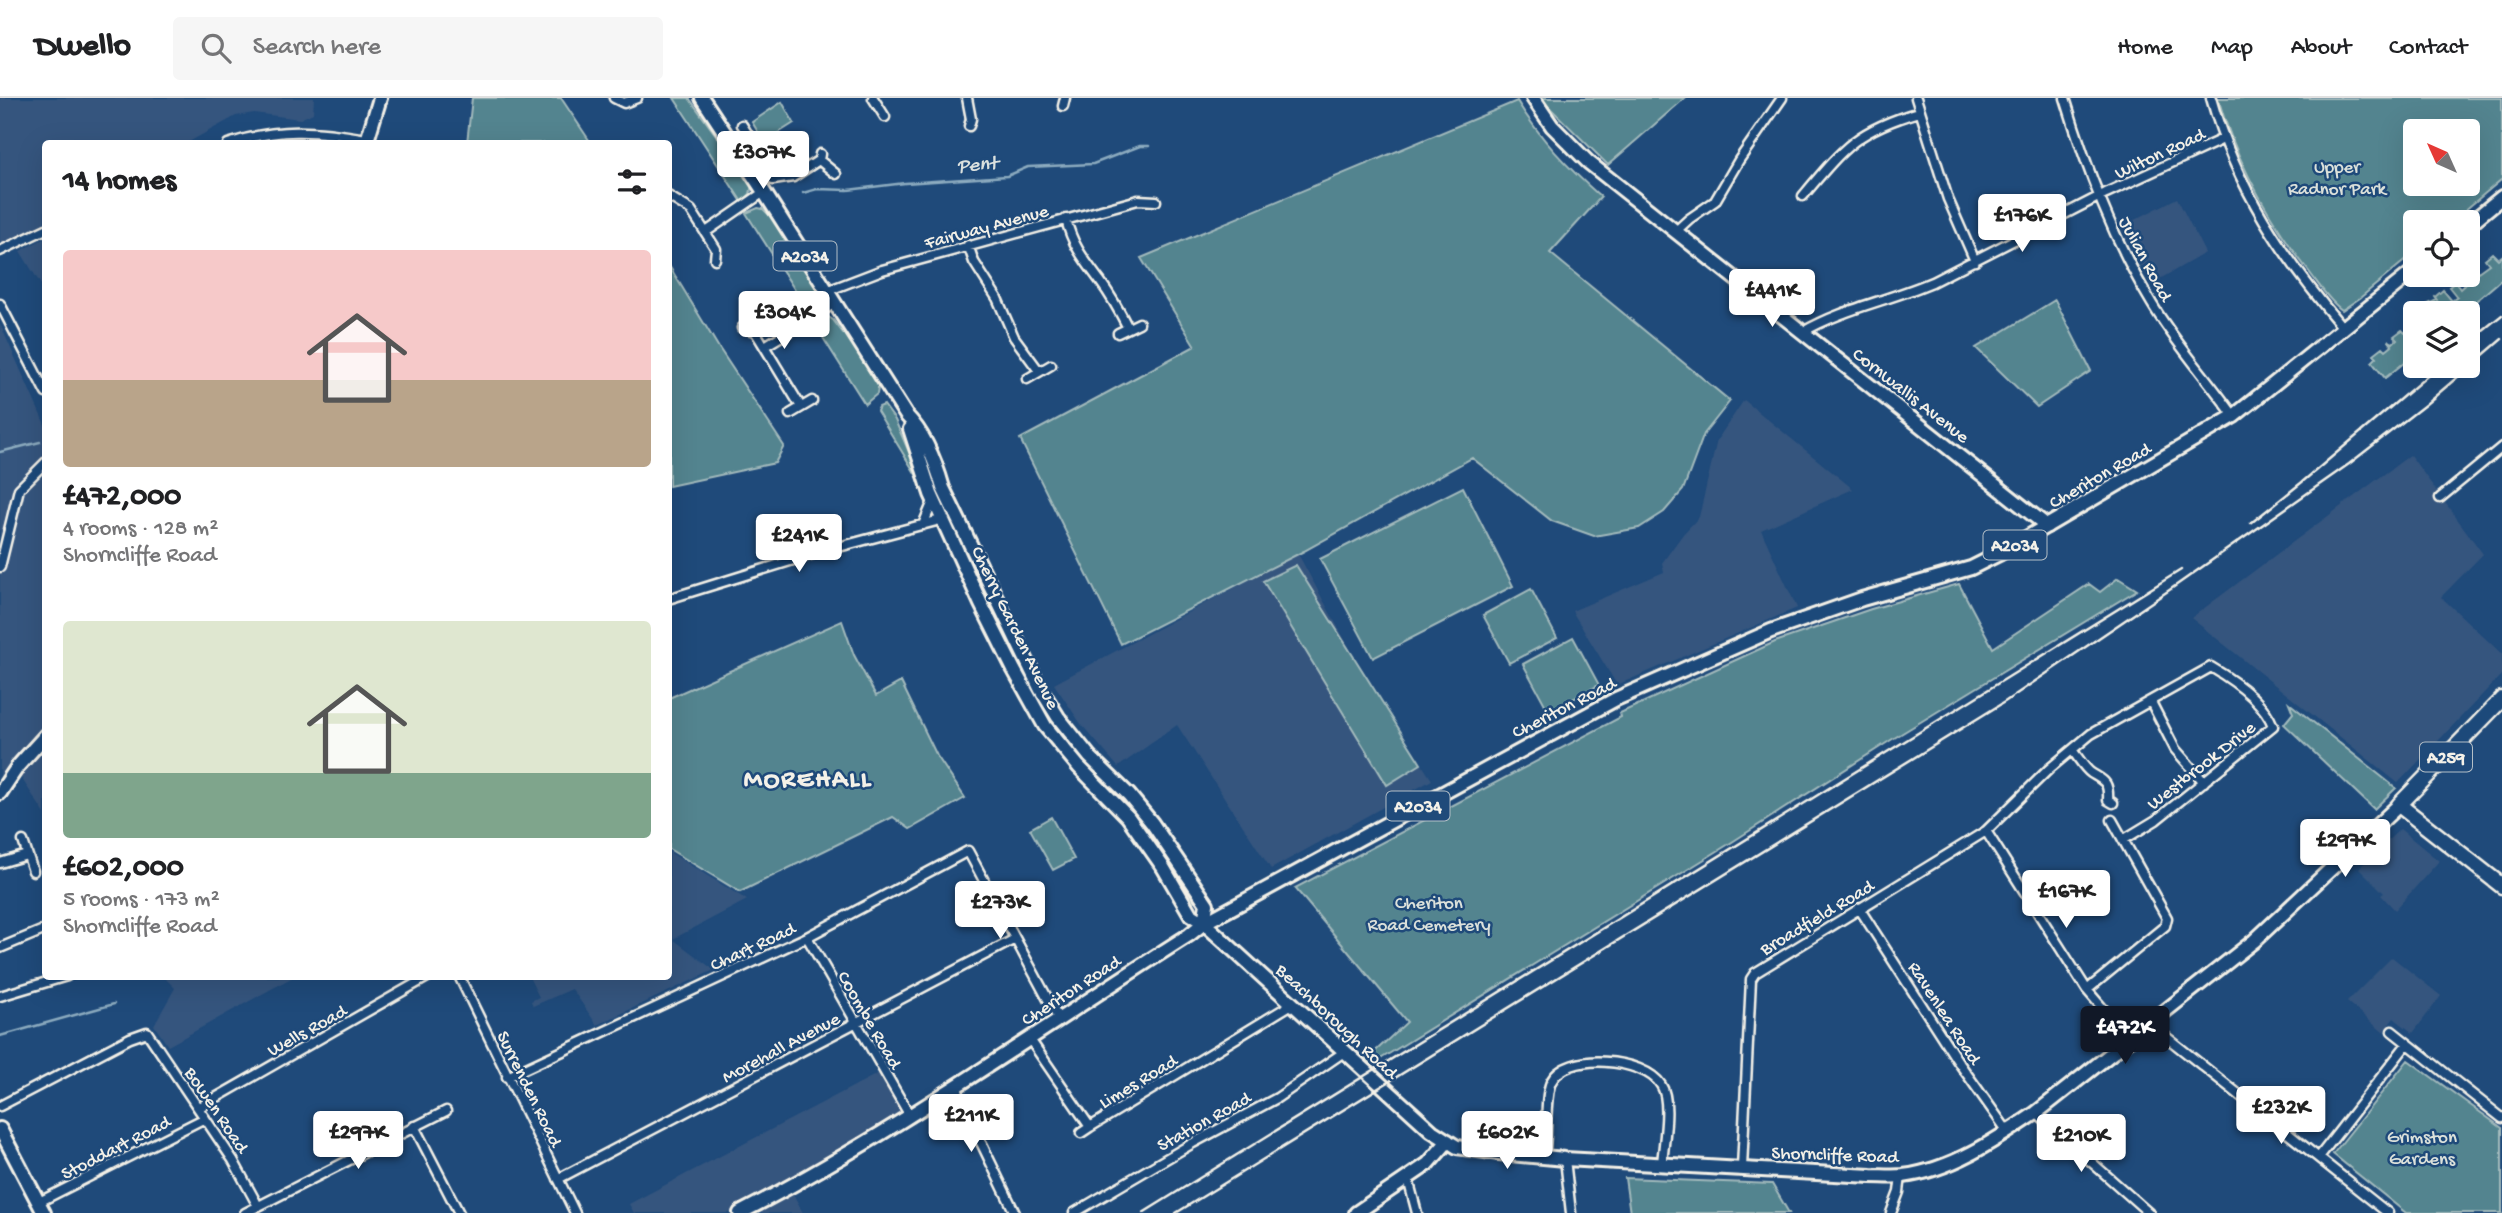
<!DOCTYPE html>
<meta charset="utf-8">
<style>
body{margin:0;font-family:"Gochi Hand",sans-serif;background:#f6f6f6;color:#202124;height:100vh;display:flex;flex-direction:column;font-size:26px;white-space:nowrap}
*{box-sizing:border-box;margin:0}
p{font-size:23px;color:#757577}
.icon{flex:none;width:38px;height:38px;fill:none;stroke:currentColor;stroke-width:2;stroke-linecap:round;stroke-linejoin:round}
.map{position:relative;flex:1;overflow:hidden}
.side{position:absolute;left:42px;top:42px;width:630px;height:840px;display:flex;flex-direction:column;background:#fff;border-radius:7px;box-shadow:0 7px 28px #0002}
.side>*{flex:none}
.needle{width:46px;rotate:315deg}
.controls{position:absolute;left:2403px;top:21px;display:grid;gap:14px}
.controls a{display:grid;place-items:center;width:77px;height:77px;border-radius:7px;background:#fff;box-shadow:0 7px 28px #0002;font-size:35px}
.price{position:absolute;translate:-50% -60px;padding:0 16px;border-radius:7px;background:#fff;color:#222;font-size:23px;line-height:46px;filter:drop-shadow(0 2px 4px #0008)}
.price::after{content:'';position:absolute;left:50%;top:42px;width:21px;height:16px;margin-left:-10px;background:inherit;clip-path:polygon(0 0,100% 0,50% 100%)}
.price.selected{background:#111827;color:#fff}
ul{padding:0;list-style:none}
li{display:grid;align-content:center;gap:14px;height:371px;padding:0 21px}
li span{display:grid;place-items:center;height:217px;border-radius:7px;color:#555}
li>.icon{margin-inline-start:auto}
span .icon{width:126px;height:126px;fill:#fffc;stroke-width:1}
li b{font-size:30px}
h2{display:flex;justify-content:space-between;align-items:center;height:84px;padding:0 21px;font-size:30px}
header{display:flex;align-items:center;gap:42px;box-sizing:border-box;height:98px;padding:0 35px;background:#fff;border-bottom:2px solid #e0e0e0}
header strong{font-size:33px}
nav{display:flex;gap:38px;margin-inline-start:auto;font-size:24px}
.search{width:490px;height:63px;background:#f6f6f6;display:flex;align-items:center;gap:18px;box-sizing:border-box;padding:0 24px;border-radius:7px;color:#757577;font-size:26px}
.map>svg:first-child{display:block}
.built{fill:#35557e}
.green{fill:#52848f;stroke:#a3babc;stroke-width:2;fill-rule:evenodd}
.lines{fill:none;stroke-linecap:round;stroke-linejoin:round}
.stream{stroke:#8cabbf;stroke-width:2.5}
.street-casing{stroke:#f4f1e8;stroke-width:13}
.secondary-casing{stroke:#f4f1e8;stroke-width:18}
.primary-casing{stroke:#f4f1e8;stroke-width:18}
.highway-casing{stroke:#f4f1e8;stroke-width:19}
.street{stroke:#1f4a7a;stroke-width:8}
.secondary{stroke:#1f4a7a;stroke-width:12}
.primary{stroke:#1f4a7a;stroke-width:12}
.highway{stroke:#1f4a7a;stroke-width:14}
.rail{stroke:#f4f1e8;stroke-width:2.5}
.labels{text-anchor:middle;stroke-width:5;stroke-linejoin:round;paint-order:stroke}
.shield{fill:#1f4a7a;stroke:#b4bfc7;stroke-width:2}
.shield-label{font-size:18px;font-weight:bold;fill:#f4f1e8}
.street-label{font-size:19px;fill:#f4f1e8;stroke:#1f4a7a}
.park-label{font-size:19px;fill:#dce1db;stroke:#1f4a7a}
.water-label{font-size:21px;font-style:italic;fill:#dae0de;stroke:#1f4a7a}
.district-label{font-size:26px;font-weight:bold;letter-spacing:2px;fill:#f4f1e8;stroke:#1f4a7a}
</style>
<header>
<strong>Dwello</strong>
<div class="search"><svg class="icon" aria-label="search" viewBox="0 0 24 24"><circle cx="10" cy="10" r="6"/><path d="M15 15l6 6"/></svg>Search here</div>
<nav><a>Home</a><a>Map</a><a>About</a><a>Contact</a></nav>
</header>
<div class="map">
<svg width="2502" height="1115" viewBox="0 0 2502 1115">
<rect width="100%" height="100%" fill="#1f4a7a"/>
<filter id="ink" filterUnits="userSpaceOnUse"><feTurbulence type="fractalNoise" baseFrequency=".0143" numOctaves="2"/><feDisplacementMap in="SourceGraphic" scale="14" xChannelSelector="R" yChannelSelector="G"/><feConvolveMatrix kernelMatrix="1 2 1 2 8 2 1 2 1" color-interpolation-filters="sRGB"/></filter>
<g filter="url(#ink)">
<path class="built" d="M0,0h314l-1,15 -13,6 -46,-6 -18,3 -49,27 -141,1 -1,80 -45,25z
M2177,100l28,55 -54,31 -30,-57z
M45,140v53l-25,-40z
M0,226l46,103 -1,299 -45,56z
M1744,302l109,89 -92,41 36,78 -180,77 -45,-74 92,-39 -2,-9 21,-29 16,-17 18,-77z
M2410,357l73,99 -42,43 61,57v20l-104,109 -207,-165z
M1298,456l72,132 62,94 -161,89 -94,-144 -59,42 -37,-43 -27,-40z
M45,650v66l-25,-38z
M2400,731l39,32 -44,49 -14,-15 3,-2 -25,-25z
M669,754l78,48 -74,39 41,31 -117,55 -25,-36 -39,17 -2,-5 8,-4 -10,-20 139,-1z
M2392,859l49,39 -28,37 -19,-15 -11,14 -36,-30z
M164,879h129l-125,69 -14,-21 21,-37z
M881,974l24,43 -117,69 15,29h-169l-5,-9z"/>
<path class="green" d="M472,0h89l30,45h-124z
M674,0h15l63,87 -2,9 -8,8z
M1543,0h142l-77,67 -67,-66z
M2218,0h284v81l-51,43h-36v30l-55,46 -18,12c-13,-9 -22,-24 -32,-37 -41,-53 -73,-109 -92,-175zM2415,33h53v53h-53z
M1517,3c24,39 50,66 84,96l-51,56 180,148 -26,33 -21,56 -19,22 -25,16 -45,8 -42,-15 -80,-63 -168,93 -183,93 -101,-205 175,-93 -54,-88z
M782,4l12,21 -30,19 -12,-20z
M758,110l5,1 7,7 3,-2 50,81v9l-13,10 -64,-101z
M2492,155l6,6 4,-3v23l-40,34h-29l-7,-8 11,-5 -2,-3 8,-7 9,11 5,-4 -8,-10 6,-5 5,7 11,-10 -3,-6 6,-6 4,5 11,-8 -4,-5z
M668,166l51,84 65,98 -9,17 -106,23z
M2055,202l36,71 -54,36 -61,-59z
M827,218l6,4 11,14 3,-1 32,49 -2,12 -12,10 -52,-82z
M2415,227v29l-30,24 -13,-16 5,-5 -3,-3 9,-7 3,3 6,-5 -4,-5 5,3 4,-4 -3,-3 8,-6 3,3z
M884,307l11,15 31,71 -49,-80 2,-4z
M1463,389l50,99 -140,72 -53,-99z
M955,431l3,1 70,146 -1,4h-3l-4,-5 -66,-145z
M1296,467l125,199 -34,21 -124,-204z
M2118,480l19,12 -246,150 -162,104 -355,219 -8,-3 41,-38 -112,-134 326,-171 -1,-4 155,-71 96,-33 88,-25 34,64 96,-64 11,8z
M1531,491l26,49 -48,25 -26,-48z
M842,523l12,34 22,41 25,-14 36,74 28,42 -55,31 -17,-12 -153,75 -71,-43v-151z
M1573,539l26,48 -50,27 -26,-48z
M1039,600l102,119 53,84 -4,3 -4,-11 -30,-45 -86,-101 -20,-28z
M2289,605l107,85 -22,21 -90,-85 9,-11z
M1051,719l23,42 -21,11 -23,-41z
M2408,962l94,68v85h-96l-73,-59z
M1625,1080l147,6 17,29h-159z"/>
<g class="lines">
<path class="stream" d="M803,95l14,-4 31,1 57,-7 102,-7 21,-9 65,-3 47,-18h9
M0,354l40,-10
M0,938l114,-32"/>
<g class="street-casing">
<path id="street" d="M614,0l10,5 13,-5
M873,0l12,19
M967,0l4,21 -2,7
M1916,0l32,101 27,62
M2065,0c22,72 48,141 87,206 24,40 55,74 82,112
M2211,0c25,90 72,159 132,230
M1063,8l2,-8
M742,27l15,24v7l4,9 12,15 20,-3 26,-17
M228,46c49,-17 89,-14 138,-5
M820,56l-1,6 17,14
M668,98l23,14 25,39 -1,10
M1803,98c41,-49 54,-66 116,-84
M1066,121c6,26 19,42 34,62 11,15 20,31 28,47
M1676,133l13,-12 26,-18 24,-41 43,-62
M706,134l58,-40
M968,147l6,17 23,36 17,39 25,34
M0,153l46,-22
M827,193l55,-21 256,-70 18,1
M0,206l46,89
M742,230l13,3 46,76
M755,233l6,-16
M1803,234c39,-23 87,-32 129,-50l174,-89 117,-54
M1118,235l21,-10
M765,248l70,-43
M1027,281l24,-14
M790,316l22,-13
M2440,400l62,-51
M923,427l11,-26
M0,469l19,-78 27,-27
M668,501l148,-46 128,-34
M2151,604l24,47 29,33
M2072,652c6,7 12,18 19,23 13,8 18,8 17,27l5,3
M1986,733l101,159 43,50
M23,743l10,30
M0,765l27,-8
M1859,810l98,152 51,72
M807,839l103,179
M0,850l46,-19
M459,878l116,237
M2087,892l78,-64 2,-8 -55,-98
M0,898l67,-20
M2150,926l238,189
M2392,933l110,87
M1029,940l61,89 202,-123
M507,979l300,-140 161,-86 90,167
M957,987l3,14 55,114
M0,1008l130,-68 17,-6 86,128 25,46
M198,1010l231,-132
M2036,1015l113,100
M414,1028l45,87
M1081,1035l9,-6
M1544,1059c4,-21 0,-58 7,-75 14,-31 93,-24 110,3 11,16 2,60 1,80
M2319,1059l88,-113
M1565,1061l6,54
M1742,1070l9,-189 4,-6 231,-142 63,-62 42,-35 120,-67c22,13 53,34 62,59l-117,94 -33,20
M558,1081l457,-240
M1408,1081l9,34
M39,1104l166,-84
M245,1115l201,-102
M1074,1115l119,-70 84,-45 67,-46
M1891,1115l8,-21 2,-16"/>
</g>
<g class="secondary-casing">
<path id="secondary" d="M1533,0l19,28 36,36 459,364
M366,46l14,-46
M0,695l18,-27 28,-31
M0,1031l44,84
M740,1115c156,-80 300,-184 449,-278l15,-12 228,208 25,16 42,6 66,6 306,17c10,0 22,1 32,0 49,-6 93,-36 133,-63l218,-172 145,-136
M1356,1115l72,-49 20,-23"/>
</g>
<g class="primary-casing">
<path id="primary" d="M702,0l62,94 142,223c19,19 30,48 37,73l97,200 18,29 32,40 39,38 23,28 55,81 -3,19
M2468,127l34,-28
M910,331l21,65 50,110 33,66 31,56 34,41 49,50 35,50 28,48 13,8
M1204,825l412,-224 155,-68 91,-32 109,-31 28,-14 235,-138 181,-146"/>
</g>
<g class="highway-casing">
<path id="highway" d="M2502,601l-103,106 103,81"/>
</g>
<use href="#street" class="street"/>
<use href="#secondary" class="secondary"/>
<use href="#primary" class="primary"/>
<use href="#highway" class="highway"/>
<path class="rail" d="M2468,244l34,-27
M2251,425l50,-40 138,-117
M1143,1115l1038,-643
M1176,1115l830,-512 162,-110 181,-127 77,-60 76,-65"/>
</g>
</g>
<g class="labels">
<g class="shield">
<rect x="773.5" y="143.5" width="63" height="29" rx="5"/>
<rect x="1983.5" y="432.5" width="63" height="29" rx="5"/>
<rect x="2420" y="644.5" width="52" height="29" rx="5"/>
<rect x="1386.5" y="693.5" width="63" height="29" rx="5"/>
</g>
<g class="shield-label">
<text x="805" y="164">A2034</text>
<text x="2015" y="453">A2034</text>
<text x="2446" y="665">A259</text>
<text x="1418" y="714">A2034</text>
</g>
<g class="street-label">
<text transform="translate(2159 54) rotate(-25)" y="7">Wilton Road</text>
<text transform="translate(986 127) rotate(-15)" y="7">Fairway Avenue</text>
<text transform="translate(2147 160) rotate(62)" y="7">Julian Road</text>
<text transform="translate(1912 296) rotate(38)" y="7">Cornwallis Avenue</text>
<text transform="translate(2099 376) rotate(-30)" y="7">Cheriton Road</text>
<text transform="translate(1017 529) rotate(64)" y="7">Cherry Garden Avenue</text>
<text transform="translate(1563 608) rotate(-27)" y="7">Cheriton Road</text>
<text transform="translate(2200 666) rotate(-38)" y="7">Westbrook Drive</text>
<text transform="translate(1816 818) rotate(-31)" y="7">Broadfield Road</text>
<text transform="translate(752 847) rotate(-25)" y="7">Chart Road</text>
<text transform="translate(1070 891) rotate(-33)" y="7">Cheriton Road</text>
<text transform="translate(1946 914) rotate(57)" y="7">Ravenlea Road</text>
<text transform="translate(871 921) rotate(60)" y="7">Coombe Road</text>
<text transform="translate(1338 922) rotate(43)" y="7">Beachborough Road</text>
<text transform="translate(306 931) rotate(-29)" y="7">Wells Road</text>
<text transform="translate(780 948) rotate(-28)" y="7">Morehall Avenue</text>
<text transform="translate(1137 982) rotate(-31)" y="7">Limes Road</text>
<text transform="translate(531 990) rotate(64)" y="7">Surrenden Road</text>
<text transform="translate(218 1011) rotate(56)" y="7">Bowen Road</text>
<text transform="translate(1203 1022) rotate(-29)" y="7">Station Road</text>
<text transform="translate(115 1048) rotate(-27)" y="7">Stoddart Road</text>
<text transform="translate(1835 1055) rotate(2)" y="7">Shorncliffe Road</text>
</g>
<g class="park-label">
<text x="2337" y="74">Upper<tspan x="2337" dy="22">Radnor Park</tspan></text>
<text x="1429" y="810">Cheriton<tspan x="1429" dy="22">Road Cemetery</tspan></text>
<text x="2422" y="1044">Grimston<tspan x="2422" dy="22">Gardens</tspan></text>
</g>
<g class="water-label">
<text transform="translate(977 65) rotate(-5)" y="7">Pent</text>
</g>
<g class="district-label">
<text x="808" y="688">MOREHALL</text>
</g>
</g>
</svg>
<div class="controls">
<a><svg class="needle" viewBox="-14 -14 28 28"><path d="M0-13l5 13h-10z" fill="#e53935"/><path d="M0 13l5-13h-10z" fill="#757577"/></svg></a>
<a><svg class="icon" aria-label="locate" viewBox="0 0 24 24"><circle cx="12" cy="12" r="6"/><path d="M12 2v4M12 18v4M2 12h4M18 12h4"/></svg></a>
<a><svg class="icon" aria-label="layers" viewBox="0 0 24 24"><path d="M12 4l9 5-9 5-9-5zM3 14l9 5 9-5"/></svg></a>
</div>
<b class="price" style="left:763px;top:93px">£307K</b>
<b class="price" style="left:2022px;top:156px">£176K</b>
<b class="price" style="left:1772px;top:231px">£441K</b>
<b class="price" style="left:784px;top:253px">£304K</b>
<b class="price" style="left:799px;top:476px">£241K</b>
<b class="price" style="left:2345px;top:781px">£297K</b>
<b class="price" style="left:2066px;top:832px">£167K</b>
<b class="price" style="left:1000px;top:843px">£273K</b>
<b class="price selected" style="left:2125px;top:968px">£472K</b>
<b class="price" style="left:2281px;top:1048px">£232K</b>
<b class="price" style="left:971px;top:1056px">£211K</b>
<b class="price" style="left:358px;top:1073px">£297K</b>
<b class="price" style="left:1507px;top:1073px">£602K</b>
<b class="price" style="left:2081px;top:1076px">£210K</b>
<section class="side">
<h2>14 homes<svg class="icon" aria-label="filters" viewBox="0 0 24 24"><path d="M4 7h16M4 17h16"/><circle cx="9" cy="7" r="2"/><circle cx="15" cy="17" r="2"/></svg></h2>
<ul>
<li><span style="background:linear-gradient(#f6c9c9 60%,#b9a48a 0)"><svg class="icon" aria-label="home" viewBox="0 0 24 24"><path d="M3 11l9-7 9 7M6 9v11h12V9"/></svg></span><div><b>£472,000</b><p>4 rooms · 128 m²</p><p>Shorncliffe Road</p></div></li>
<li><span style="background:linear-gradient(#dfe7d0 70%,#7fa58c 0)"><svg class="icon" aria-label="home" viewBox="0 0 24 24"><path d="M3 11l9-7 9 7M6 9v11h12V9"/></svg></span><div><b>£602,000</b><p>5 rooms · 173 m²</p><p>Shorncliffe Road</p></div></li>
</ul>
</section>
</div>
